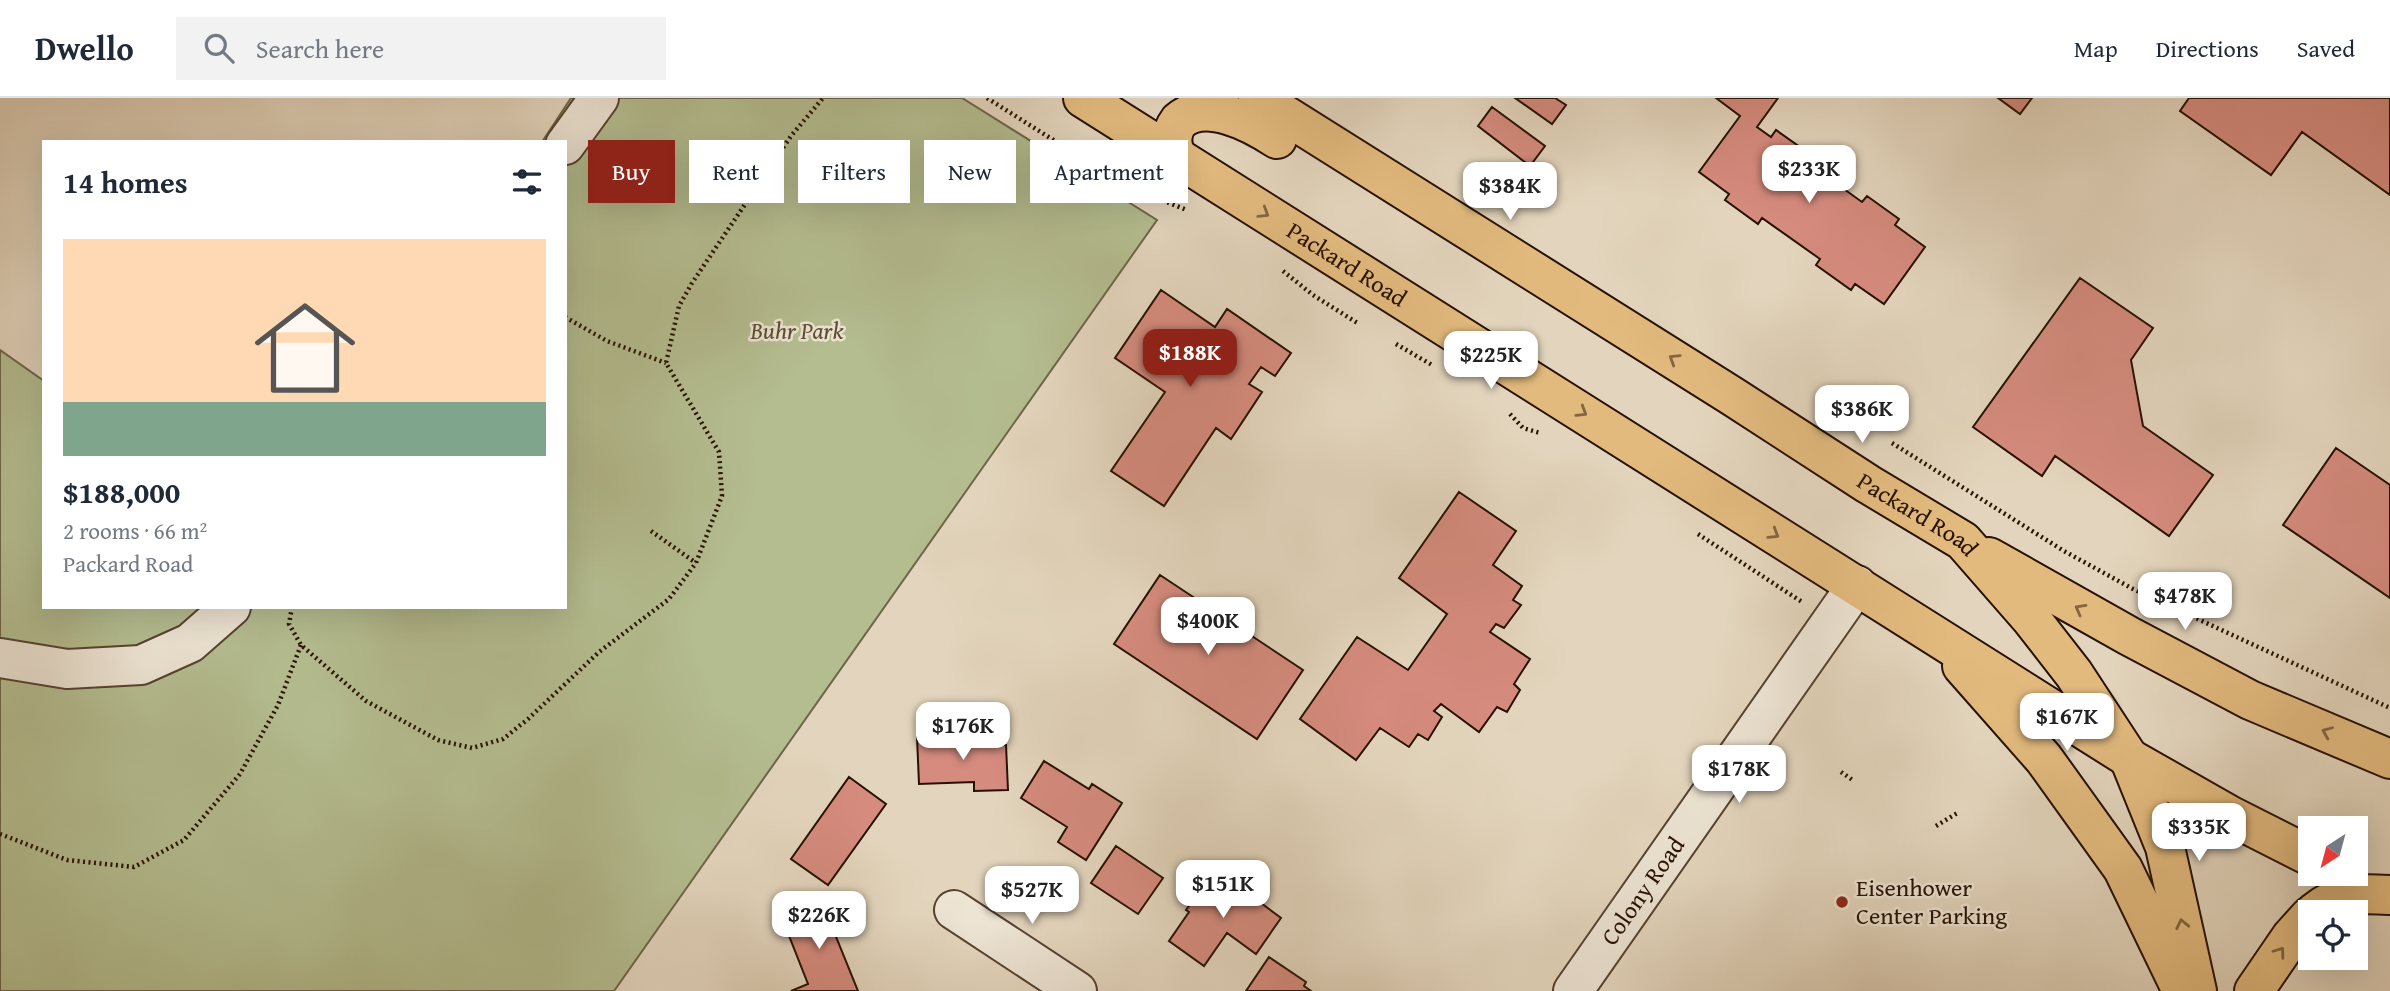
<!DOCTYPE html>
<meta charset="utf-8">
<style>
body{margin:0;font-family:"Gentium Book Plus",serif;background:#f2f2f3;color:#1f2937;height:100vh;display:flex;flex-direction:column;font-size:26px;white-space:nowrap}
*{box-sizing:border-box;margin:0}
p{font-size:23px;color:#747a83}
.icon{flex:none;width:38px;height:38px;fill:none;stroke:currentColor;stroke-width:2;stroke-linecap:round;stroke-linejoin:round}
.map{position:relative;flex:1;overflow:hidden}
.sheet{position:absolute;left:42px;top:42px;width:525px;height:469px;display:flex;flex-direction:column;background:#fff;border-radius:0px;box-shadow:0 7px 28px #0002}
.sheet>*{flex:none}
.top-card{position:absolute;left:588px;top:42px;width:665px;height:63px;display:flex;gap:14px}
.needle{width:46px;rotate:216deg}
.controls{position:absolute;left:2298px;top:718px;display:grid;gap:14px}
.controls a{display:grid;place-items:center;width:70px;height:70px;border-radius:0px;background:#fff;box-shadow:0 7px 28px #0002;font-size:35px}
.price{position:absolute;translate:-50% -60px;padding:0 16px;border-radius:14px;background:#fff;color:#222;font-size:23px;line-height:46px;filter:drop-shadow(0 2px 4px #0008)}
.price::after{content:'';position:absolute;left:50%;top:42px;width:21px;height:16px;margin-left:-10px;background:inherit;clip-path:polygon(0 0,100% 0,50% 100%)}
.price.active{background:#8f2418;color:#fff}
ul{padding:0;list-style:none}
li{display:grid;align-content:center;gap:14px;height:371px;padding:0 21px}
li+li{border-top:2px solid #e0e1e3}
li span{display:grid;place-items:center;height:217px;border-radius:0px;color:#555}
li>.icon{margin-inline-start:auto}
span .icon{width:126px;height:126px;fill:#fffc;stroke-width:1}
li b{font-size:30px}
h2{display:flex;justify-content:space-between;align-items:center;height:84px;padding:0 21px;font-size:30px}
.chip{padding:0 24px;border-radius:0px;background:#fff;box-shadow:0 7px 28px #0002;font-size:24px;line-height:63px}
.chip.active{background:#8f2418;color:#fff}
header{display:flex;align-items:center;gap:42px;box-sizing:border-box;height:98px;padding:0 35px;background:#fff;border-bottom:2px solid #e0e1e3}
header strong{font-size:33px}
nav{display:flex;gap:38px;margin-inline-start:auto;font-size:24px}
.search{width:490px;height:63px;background:#f2f2f3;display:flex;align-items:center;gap:18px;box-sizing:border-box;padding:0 24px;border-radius:0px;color:#747a83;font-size:26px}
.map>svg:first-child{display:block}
.green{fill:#b4bd90;stroke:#6d6648;stroke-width:2}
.building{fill:#d58b7e;stroke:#261000;stroke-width:2}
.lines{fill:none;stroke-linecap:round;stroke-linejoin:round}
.minor-casing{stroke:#55412f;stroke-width:42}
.major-casing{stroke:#261000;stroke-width:42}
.path{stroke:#261000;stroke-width:4.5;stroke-dasharray:2 3.5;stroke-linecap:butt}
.minor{stroke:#ede4d4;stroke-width:38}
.major{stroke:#e2ba7e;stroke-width:38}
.oneway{stroke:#84653f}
.poi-dot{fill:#8f2418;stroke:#ede4d4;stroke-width:2.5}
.labels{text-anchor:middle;stroke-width:5;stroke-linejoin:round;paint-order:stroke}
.street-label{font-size:24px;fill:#261000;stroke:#ede4d4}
.park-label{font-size:24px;font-style:italic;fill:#584d32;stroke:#ede4d4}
.poi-label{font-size:24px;fill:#261000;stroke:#ede4d4;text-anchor:start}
</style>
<header>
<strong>Dwello</strong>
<div class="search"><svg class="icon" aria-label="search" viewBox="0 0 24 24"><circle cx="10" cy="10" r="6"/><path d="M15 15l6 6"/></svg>Search here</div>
<nav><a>Map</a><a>Directions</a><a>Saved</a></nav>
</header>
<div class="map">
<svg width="2390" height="893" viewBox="0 0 2390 893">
<rect width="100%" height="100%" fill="#e3d5bd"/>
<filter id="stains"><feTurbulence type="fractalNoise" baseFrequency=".00286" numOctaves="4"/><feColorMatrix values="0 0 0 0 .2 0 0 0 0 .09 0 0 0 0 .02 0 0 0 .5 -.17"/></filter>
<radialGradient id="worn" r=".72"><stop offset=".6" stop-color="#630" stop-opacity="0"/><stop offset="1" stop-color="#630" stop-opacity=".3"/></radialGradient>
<path class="green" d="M571,0h391l195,122 -543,771h-614v-641l44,31v226h521v-465h-23z"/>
<path class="building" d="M1515,0h40l11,7 -14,19z
M1716,0h62l-21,29 14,10 5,-7 31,22 -5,7 60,43 5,-6 32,23 -4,6 30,22 -41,57 -29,-20 -4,6 -35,-25 4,-6 -58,-41 -4,6 -33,-24 4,-6 -30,-22 41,-56z
M1998,0h34l-12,16z
M2189,0h201v97l-88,-63 -31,43 -91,-64z
M1492,9l53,39 -15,20 -52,-40z
M2080,180l73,50 -22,32 12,66 70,49 -44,61 -114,-80 -13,20 -69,-49z
M1161,192l54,37 12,-18 64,44 -16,23 -14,-9 -12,17 13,8 -31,47 -15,-11 -52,78 -53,-35 54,-79 -50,-34z
M2336,350l54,37v113l-107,-73z
M1459,394l57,39 -23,34 29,21 -9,14 8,5 -17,23 -8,-4 -6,8 40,27 -16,25 6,6 -13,22 -10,-5 -18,25 -38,-28 -7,7 8,6 -14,23 -10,-6 -9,13 -29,-19 -24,32 -56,-41 57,-82 51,33 39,-56 -48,-36z
M1160,477l143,95 -46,69 -143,-95z
M984,636l1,11h21l2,45 -34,1v-9l-55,2 -2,-47z
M1044,663l45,28 3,-5 30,19 -36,57 -28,-18 9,-15 -46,-29z
M849,679l37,27 -58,81 -37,-26z
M1116,748l47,32 -25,36 -47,-31z
M1216,771l65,49 -25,36 -29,-21 -23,33 -35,-25 20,-29 -3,-2z
M822,804l36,89h-67l17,-7 -26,-66z
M1269,859l37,25 -2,4 7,5h-65z"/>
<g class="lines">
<g class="minor-casing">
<g id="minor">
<path d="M565,47l34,-47"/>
<path d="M0,560l67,11 74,-4 49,-22 41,-36"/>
<path d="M954,812l123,81"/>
<path id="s1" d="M1573,893l284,-406"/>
</g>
</g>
<g class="major-casing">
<g id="major">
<path id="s2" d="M1083,0l1046,660 102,58 79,40"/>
<path id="s3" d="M1258,0l474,298 136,88 95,57 69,79 42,54 55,84 36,89 32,144"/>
<path d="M1177,60c-6,-13 -7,-25 2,-37 26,-23 72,1 98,18"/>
<path d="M1989,459l140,79 121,64 140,59"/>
<path d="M1962,568l82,93 79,110 59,122"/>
<path d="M2315,814c25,-20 44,-19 75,-17"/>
<path d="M2254,893l37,-54 19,-21"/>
</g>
</g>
<path class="path" d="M987,0l139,88 61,24
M1283,173l30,24 46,29
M565,219l42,24 59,22
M1396,246l36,21
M1510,316l13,14 17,5
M1892,345l172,108 69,38 257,119
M651,433l45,32
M1698,436l104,68
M292,509l-3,17 12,21 65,56 72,39 34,8 31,-9 25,-20 71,-67 70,-53 27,-36 26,-67 -3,-44 -53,-89 13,-57 13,-23 99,-147 32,-38
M1841,674l13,9
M1936,728l23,-14
M0,736l67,26 67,7 50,-27 56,-66 38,-69 23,-60"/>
<use href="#minor" class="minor"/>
<use href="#major" class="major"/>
</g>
<defs><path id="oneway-chevron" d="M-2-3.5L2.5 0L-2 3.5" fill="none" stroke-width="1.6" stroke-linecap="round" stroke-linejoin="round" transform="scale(1.75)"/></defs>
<g class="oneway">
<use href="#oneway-chevron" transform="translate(1264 115) rotate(32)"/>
<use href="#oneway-chevron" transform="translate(1674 261) rotate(-148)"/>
<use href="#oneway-chevron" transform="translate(1582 314) rotate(32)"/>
<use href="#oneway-chevron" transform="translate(1774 436) rotate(32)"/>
<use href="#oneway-chevron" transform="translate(2080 511) rotate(-151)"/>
<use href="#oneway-chevron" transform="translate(2327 634) rotate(-157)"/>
<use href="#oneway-chevron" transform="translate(2182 826) rotate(-102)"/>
<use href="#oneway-chevron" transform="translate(2280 854) rotate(-54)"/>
</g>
<circle class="poi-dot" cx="1842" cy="804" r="7"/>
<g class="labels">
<g class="street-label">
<text dy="8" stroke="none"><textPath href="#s2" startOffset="312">Packard Road</textPath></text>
<text dy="8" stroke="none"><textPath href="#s3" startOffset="780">Packard Road</textPath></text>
<text dy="8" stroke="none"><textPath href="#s1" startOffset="122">Colony Road</textPath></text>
</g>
<g class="park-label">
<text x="797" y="241">Buhr Park</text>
</g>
<g class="poi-label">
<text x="1856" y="798">Eisenhower<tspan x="1856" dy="28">Center Parking</tspan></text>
</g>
</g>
<rect width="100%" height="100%" filter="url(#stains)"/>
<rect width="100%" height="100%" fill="url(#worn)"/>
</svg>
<div class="controls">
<a><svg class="needle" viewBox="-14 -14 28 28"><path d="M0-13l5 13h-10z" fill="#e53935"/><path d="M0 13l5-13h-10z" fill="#747a83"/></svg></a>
<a><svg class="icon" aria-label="locate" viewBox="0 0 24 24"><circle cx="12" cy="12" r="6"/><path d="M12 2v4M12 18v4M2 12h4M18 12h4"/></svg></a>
</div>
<b class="price" style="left:1809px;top:107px">$233K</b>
<b class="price" style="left:1510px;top:124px">$384K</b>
<b class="price active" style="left:1190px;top:291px">$188K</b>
<b class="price" style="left:1491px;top:293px">$225K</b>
<b class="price" style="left:1862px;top:347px">$386K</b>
<b class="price" style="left:2185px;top:534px">$478K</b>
<b class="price" style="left:1208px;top:559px">$400K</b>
<b class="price" style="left:2067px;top:655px">$167K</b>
<b class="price" style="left:963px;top:664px">$176K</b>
<b class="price" style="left:1739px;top:707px">$178K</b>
<b class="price" style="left:2199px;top:765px">$335K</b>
<b class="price" style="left:1223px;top:822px">$151K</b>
<b class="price" style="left:1032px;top:828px">$527K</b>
<b class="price" style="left:819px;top:853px">$226K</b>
<div class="top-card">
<a class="chip active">Buy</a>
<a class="chip">Rent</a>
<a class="chip">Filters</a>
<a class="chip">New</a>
<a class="chip">Apartment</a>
</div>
<section class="sheet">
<h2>14 homes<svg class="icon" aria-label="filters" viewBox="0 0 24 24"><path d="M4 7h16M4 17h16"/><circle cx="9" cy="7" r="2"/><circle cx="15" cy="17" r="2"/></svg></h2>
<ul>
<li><span style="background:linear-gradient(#ffd9b3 75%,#7fa58c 0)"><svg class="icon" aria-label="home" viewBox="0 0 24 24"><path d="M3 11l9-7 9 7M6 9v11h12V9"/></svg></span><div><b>$188,000</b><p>2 rooms · 66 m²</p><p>Packard Road</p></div></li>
</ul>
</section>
</div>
